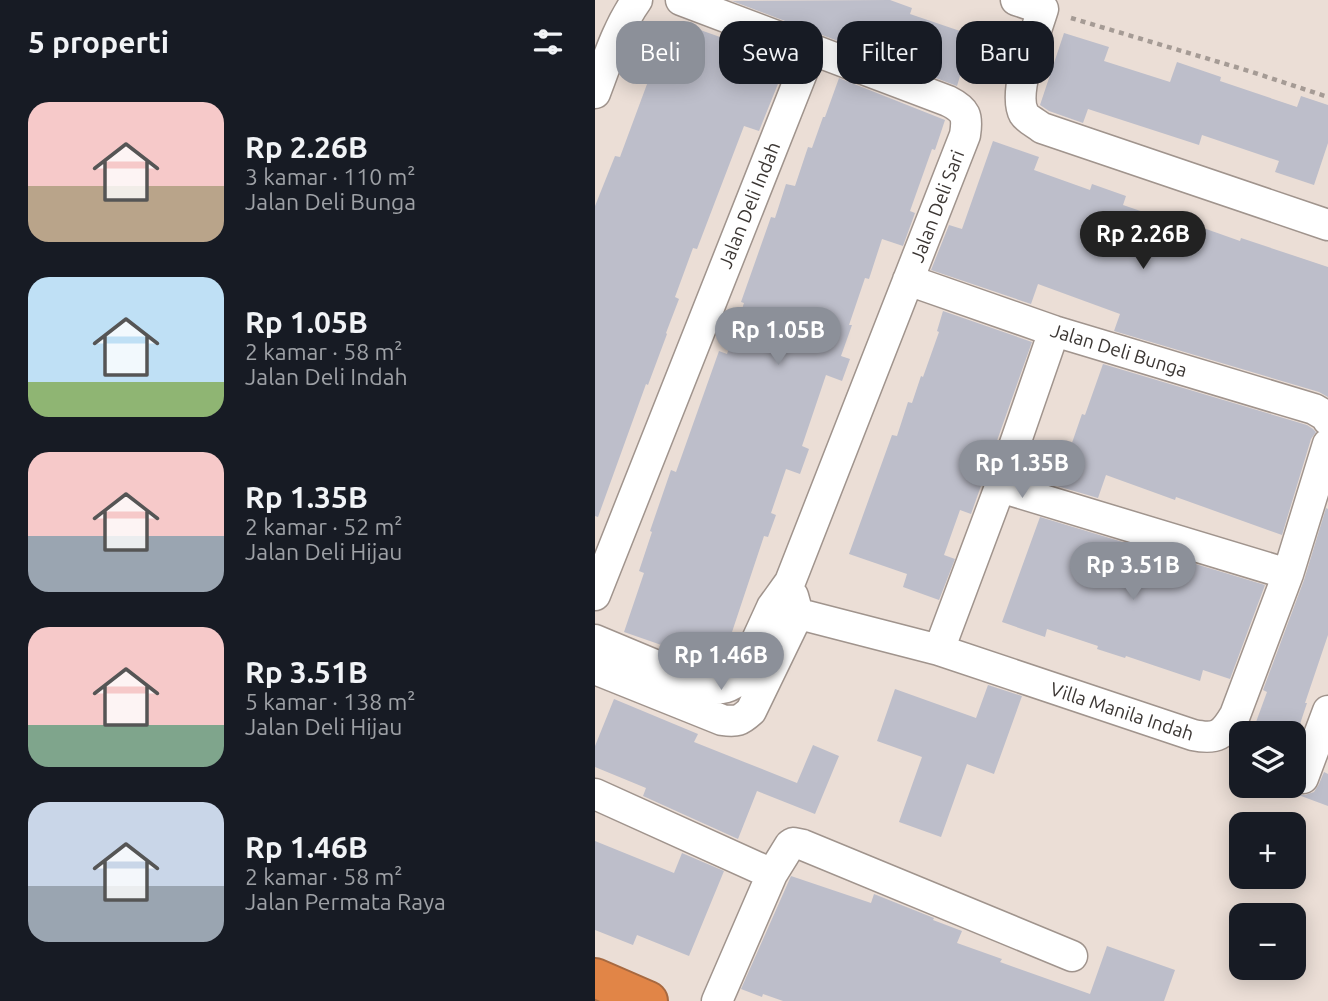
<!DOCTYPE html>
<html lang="id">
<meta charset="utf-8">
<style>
body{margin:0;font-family:Ubuntu,sans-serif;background:#20242c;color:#f1f3f6;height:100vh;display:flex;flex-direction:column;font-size:26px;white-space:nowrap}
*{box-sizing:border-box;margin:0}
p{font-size:23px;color:#9ea1a6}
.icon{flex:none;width:38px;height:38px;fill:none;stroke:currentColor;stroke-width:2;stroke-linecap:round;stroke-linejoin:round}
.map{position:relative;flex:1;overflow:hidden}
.sheet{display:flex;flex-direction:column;background:#171b24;width:595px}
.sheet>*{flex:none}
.top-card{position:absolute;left:21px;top:21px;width:606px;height:63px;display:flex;gap:14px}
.fabs{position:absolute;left:634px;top:721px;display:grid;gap:14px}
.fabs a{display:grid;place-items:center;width:77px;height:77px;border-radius:14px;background:#171b24;box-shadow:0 4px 18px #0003;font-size:35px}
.price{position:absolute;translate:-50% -60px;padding:0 16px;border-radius:24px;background:#8c9099;color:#fff;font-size:23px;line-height:46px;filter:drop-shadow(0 2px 4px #0008)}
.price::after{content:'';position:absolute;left:50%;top:42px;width:21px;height:16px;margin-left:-10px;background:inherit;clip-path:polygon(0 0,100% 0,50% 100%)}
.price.selected{background:#222;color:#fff}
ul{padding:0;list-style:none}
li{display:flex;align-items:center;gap:21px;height:175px;padding:0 28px}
li span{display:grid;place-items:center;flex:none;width:196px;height:140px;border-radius:21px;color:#555}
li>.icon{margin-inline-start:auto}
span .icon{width:84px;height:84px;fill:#fffc;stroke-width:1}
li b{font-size:30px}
h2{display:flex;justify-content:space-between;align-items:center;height:84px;padding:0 28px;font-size:30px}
.tag{padding:0 24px;border-radius:21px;background:#171b24;box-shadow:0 4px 18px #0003;font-size:24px;line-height:63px}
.tag.selected{background:#8c9099;color:#fff}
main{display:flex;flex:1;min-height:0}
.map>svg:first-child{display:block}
.building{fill:#bdbeca}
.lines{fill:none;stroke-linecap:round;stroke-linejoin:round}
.street-casing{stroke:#a0948d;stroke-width:33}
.highway-casing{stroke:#a76940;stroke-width:42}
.path{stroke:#a59b95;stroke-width:4.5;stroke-dasharray:5 5;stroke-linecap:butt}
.street{stroke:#fff;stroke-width:30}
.highway{stroke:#e18547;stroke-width:38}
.labels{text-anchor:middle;stroke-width:7;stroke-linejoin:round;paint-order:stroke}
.street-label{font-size:19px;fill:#3b3633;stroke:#fff}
</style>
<main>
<section class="sheet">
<h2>5 properti<svg class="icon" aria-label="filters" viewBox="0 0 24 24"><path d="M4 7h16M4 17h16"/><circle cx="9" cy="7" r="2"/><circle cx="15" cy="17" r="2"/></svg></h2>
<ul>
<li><span style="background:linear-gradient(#f6c9c9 60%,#b9a48a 0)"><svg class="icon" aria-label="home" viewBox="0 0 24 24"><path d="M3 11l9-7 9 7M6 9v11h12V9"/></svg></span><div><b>Rp 2.26B</b><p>3 kamar · 110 m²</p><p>Jalan Deli Bunga</p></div></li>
<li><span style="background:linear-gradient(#bfe0f5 75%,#8fb573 0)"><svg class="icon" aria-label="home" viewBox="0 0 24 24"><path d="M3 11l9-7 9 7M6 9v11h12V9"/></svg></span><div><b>Rp 1.05B</b><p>2 kamar · 58 m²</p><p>Jalan Deli Indah</p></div></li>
<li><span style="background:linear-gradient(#f6c9c9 60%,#9aa5b1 0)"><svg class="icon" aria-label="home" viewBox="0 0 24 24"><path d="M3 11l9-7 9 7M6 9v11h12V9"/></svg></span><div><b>Rp 1.35B</b><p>2 kamar · 52 m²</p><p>Jalan Deli Hijau</p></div></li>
<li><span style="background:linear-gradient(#f6c9c9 70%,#7fa58c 0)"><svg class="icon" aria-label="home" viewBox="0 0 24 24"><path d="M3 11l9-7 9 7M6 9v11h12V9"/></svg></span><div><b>Rp 3.51B</b><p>5 kamar · 138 m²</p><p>Jalan Deli Hijau</p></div></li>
<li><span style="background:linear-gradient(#c9d6e8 60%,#9aa5b1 0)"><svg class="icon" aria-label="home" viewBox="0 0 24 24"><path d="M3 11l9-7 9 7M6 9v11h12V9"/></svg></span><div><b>Rp 1.46B</b><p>2 kamar · 58 m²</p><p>Jalan Permata Raya</p></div></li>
</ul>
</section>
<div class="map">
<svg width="733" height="1001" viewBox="0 0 733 1001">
<rect width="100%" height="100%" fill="#ebded6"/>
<path class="building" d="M295,0l22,8 -2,6 53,18 3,-8 30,10 -17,48 -19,-6 -3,10 -225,-85z
M80,21l45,16 1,-3 67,25 -29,72 -15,-5 -47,123 -4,-1 -18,49 4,2 -13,34 1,1 -19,51 -2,-1 -48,133 -3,-1v-310l20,-50 5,1 30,-81h-2l8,-23 6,2z
M469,33l45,14 -5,14 66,21 7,-20 44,15 -1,4 77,26 4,-11 27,9v38l-14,42 -39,-13 4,-11 -77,-26 -3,10 -111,-36 -5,14 -34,-12 -9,-6z
M244,78l106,42 -10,30 -3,-1 -22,62 5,2 -12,33 -21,-7 -13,40 -4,-1 -16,47h3l-11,31 9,3 -8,22 -16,-6 -24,71 7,3 -9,25 -14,-5 -15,44 5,2 -8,22 -4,-1 -36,108 -4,-1 -10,28 -45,-19 1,-4 -46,-16 20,-59 -5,-2 13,-39 -2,-1 21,-61 5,2 43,-121 8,3 17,-51 -3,-1 30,-85 4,1 11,-34 9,2 13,-39 4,1 11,-31h2z
M398,141l46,16 -5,13 56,20 2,-6 34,12 -3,9 44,15 2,-6 24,8 -1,2 48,17 1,-3 87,29v130l-9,-5 -205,-61 6,-17 -82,-30 -7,20 -100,-34 18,-45 13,4z
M348,311l89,31 -61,172 -11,-4 -16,45 11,4 -16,41 -36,-13 4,-13 -58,-20 43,-119 5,1 11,-34 4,1 9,-27 2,1 16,-45 -2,-1z
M508,364l204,61 6,4 3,3 -5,7 -29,96 -106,-38 -1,3 -69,-25 -8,23 -41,-12 25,-72 3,1z
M731,508l2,1v126l-23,68h2l-10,30h-45l15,-41 -4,-2 41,-110z
M445,517l225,68 -35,94 -27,-9 -3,11 -74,-25 -1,2 -28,-9 1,-3 -51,-17 -2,8 -43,-15z
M393,685l34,11 -28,78 -27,-10 -26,73 -42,-15 23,-65 -45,-16 18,-52 81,29z
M19,699l84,35 -4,8 103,41 16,-38 26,11 -24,58 -58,-23 -19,48 -95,-43 3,-8 -51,-21v-21z
M729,772l4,2v32l-35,-13v-1l5,3h7l9,-3 5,-8z
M0,841l79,32 8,-20 42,18 -35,85 -52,-21 -4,10 -38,-15z
M196,876l80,27 3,-9 60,24 -1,2 29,11 -5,12 45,16 -2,3 90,32 17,-48 68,24 -11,31h-381l-20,-7 -1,3 -21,-8z"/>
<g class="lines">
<g class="street-casing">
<path id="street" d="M421,0l27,9c-7,23 -31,84 -19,105 3,5 13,10 18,14l286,97
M0,93c12,-31 22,-65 42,-93
M313,280l146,51 260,78 12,7 2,4
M405,487l288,87
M0,595l216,-545
M177,607l167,43 254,85c24,5 30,0 42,-20l53,-141 40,-130
M0,640l115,48c12,1 20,0 29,-9l33,-72 18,-25 175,-447c3,-19 1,-25 -17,-34l-267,-101
M344,650l61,-163 54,-156
M0,669l127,51c15,2 18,1 29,-9l47,-97 -5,-18
M708,778l25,-67
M0,794l177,80
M122,1001l55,-127 18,-29 3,-2 10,2 269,111"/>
</g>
<g class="highway-casing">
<path id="highway" d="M0,978l53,23"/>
</g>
<path class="path" d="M476,18l178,53 79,26"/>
<use href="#street" class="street"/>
<use href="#highway" class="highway"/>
</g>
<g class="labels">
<g class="street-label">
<text transform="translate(154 205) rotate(-68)" y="7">Jalan Deli Indah</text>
<text transform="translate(342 206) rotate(-69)" y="7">Jalan Deli Sari</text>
<text transform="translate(524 350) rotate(17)" y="7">Jalan Deli Bunga</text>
<text transform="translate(527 711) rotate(18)" y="7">Villa Manila Indah</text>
</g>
</g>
</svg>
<div class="fabs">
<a><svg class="icon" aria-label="layers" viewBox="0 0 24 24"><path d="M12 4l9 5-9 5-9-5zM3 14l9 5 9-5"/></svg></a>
<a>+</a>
<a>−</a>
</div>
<b class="price selected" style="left:548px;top:271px">Rp 2.26B</b>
<b class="price" style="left:183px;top:367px">Rp 1.05B</b>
<b class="price" style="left:427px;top:500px">Rp 1.35B</b>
<b class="price" style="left:538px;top:602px">Rp 3.51B</b>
<b class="price" style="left:126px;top:692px">Rp 1.46B</b>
<div class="top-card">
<a class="tag selected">Beli</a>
<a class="tag">Sewa</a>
<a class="tag">Filter</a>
<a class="tag">Baru</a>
</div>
</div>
</main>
